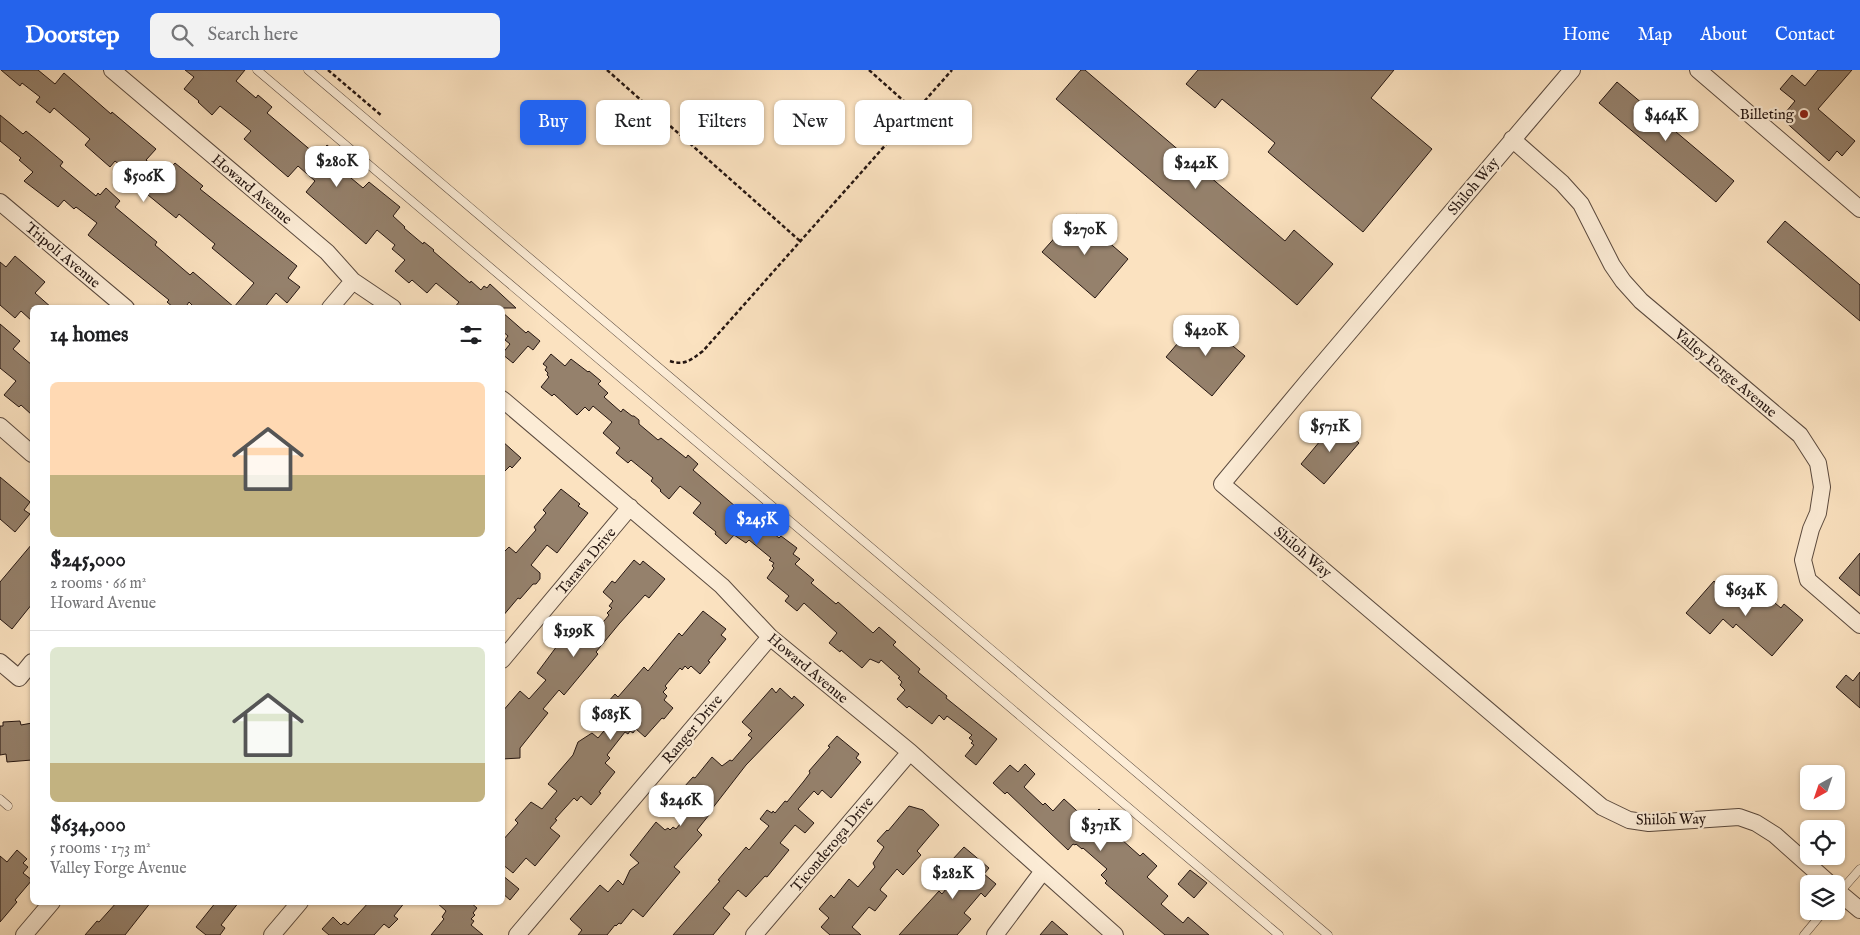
<!DOCTYPE html>
<meta charset="utf-8">
<style>
body{margin:0;font-family:"IM FELL English",serif;background:#f2f2f2;color:#202124;height:100vh;display:flex;flex-direction:column;font-size:19px;white-space:nowrap}
*{box-sizing:border-box;margin:0}
p{font-size:16px;color:#757577}
.icon{flex:none;width:28px;height:28px;fill:none;stroke:currentColor;stroke-width:2;stroke-linecap:round;stroke-linejoin:round}
.map{position:relative;flex:1;overflow:hidden}
.panel{position:absolute;left:30px;top:235px;width:475px;height:600px;display:flex;flex-direction:column;background:#fff;border-radius:8px;box-shadow:0 1px 4px #0004}
.panel>*{flex:none}
.banner{position:absolute;left:520px;top:30px;width:475px;height:45px;display:flex;gap:10px}
.needle{width:32px;rotate:220deg}
.tools{position:absolute;left:1800px;top:695px;display:grid;gap:10px}
.tools a{display:grid;place-items:center;width:45px;height:45px;border-radius:8px;background:#fff;box-shadow:0 1px 4px #0004;font-size:25px}
.price{position:absolute;translate:-50% -42px;padding:0 11px;border-radius:10px;background:#fff;color:#222;font-size:16px;line-height:32px;filter:drop-shadow(0 1px 2px #0008)}
.price::after{content:'';position:absolute;left:50%;top:30px;width:15px;height:11px;margin-left:-8px;background:inherit;clip-path:polygon(0 0,100% 0,50% 100%)}
.price.on{background:#2563eb;color:#fff}
ul{padding:0;list-style:none}
li{display:grid;align-content:center;gap:10px;height:265px;padding:0 20px}
li+li{border-top:1px solid #e0e0e0}
li span{display:grid;place-items:center;height:155px;border-radius:8px;color:#555}
li>.icon{margin-inline-start:auto}
span .icon{width:90px;height:90px;fill:#fffc;stroke-width:1}
li b{font-size:21px}
h2{display:flex;justify-content:space-between;align-items:center;height:60px;padding:0 20px;font-size:21px}
.chip{padding:0 18px;border-radius:8px;background:#fff;box-shadow:0 1px 4px #0004;font-size:18px;line-height:45px}
.chip.on{background:#2563eb;color:#fff}
header{display:flex;align-items:center;gap:30px;box-sizing:border-box;height:70px;padding:0 25px;background:#2563eb;color:#fff}
header strong{font-size:24px}
nav{display:flex;gap:28px;margin-inline-start:auto;font-size:18px}
.search{width:350px;height:45px;background:#f2f2f2;display:flex;align-items:center;gap:12px;box-sizing:border-box;padding:0 18px;border-radius:8px;color:#757577;font-size:19px}
.map>svg:first-child{display:block}
.building{fill:#95816c;stroke:#261712}
.lines{fill:none;stroke-linecap:round;stroke-linejoin:round}
.service-casing{stroke:#5b4a3e;stroke-width:9}
.minor-casing{stroke:#5b4a3e;stroke-width:18}
.path{stroke:#261712;stroke-width:2.5;stroke-dasharray:4 2.5;stroke-linecap:butt}
.service{stroke:#fcecd6;stroke-width:8}
.minor{stroke:#fcecd6;stroke-width:16}
.poi-dot{fill:#8f2418;stroke:#fcecd6;stroke-width:2}
.labels{text-anchor:middle;stroke-width:4.5;stroke-linejoin:round;paint-order:stroke}
.poi-label{font-size:15px;fill:#261712;stroke:#fcecd6;text-anchor:end}
.street-label{font-size:15px;fill:#261712;stroke:#fcecd6}
</style>
<header>
<strong>Doorstep</strong>
<div class="search"><svg class="icon" aria-label="search" viewBox="0 0 24 24"><circle cx="10" cy="10" r="6"/><path d="M15 15l6 6"/></svg>Search here</div>
<nav><a>Home</a><a>Map</a><a>About</a><a>Contact</a></nav>
</header>
<div class="map">
<svg width="1860" height="865" viewBox="0 0 1860 865">
<rect width="100%" height="100%" fill="#fbe2c0"/>
<filter id="stains"><feTurbulence type="fractalNoise" baseFrequency=".004" numOctaves="4"/><feColorMatrix values="0 0 0 0 .2 0 0 0 0 .09 0 0 0 0 .02 0 0 0 .5 -.17"/></filter>
<radialGradient id="worn" r=".72"><stop offset=".6" stop-color="#630" stop-opacity="0"/><stop offset="1" stop-color="#630" stop-opacity=".3"/></radialGradient>
<path class="building" d="M1,0h37l17,14 9,-11 47,41 1,-2 44,37 -10,11 18,15 11,-12 28,23 -3,3 97,77 -9,12 12,9 -13,16 -11,-10 -12,15h-69l-6,-6 -4,6h-11l-7,-6 2,-2 -81,-65 9,-12 -21,-16 -2,2 -10,-9 -6,7 -34,-26 9,-9 -14,-12 2,-2 -21,-17v-26l23,19 3,-3 11,9 26,22 -3,4 36,30 2,-3 2,2 6,-7 14,13 -5,6 42,35 -2,3 35,30 3,-3 41,35 20,-24 -42,-35 3,-4 -36,-30 -3,4 -28,-23 3,-4 -36,-30 -5,6 -25,-22 5,-6 -36,-31 -4,5 -14,-11 4,-5 -18,-14 -2,3z
M185,0h60l-9,11 20,17 2,-3 14,12 -5,6 47,40 3,-3 3,3 7,-8 13,11 -7,7 30,25 6,-6 31,25 -7,9 12,11 -1,1 19,16 1,-2 10,8 -1,1 37,32 1,-2 10,9 3,-4 3,2 3,-4 26,24h-62l5,-6 -23,-19 -9,10 -15,-13 -3,3 -14,-12 10,-11 -13,-11 3,-4 -18,-15 -11,14 -60,-52 9,-11 -17,-15 -10,11 -44,-38 7,-8 -31,-25 -8,9 -14,-13 1,-1 -15,-12 10,-12z
M1081,0h4l200,171 9,-11 39,34 -36,41 -241,-206z
M1198,0h196l-23,28 61,51 -69,83 -95,-80 7,-9 -53,-44 -7,9 -29,-24z
M1818,0h34l-34,39 37,32 -13,15 -5,-5 -8,10 -48,-43 14,-17 -15,-12 12,-14 13,11z
M1617,12l117,99 -18,21 -117,-99z
M1076,144l52,45 -33,39 -53,-46z
M1785,151l75,64v36l-93,-79z
M15,186l30,26 -10,11 17,15h-20v13l-11,-10 -6,7 -15,-13v-43l6,5z
M502,242l24,21 2,-2 12,10 -7,9 -5,-4 -15,17 -11,-9 8,-10 -5,-4 3,-4 -6,-5z
M1199,248l46,38 -33,40 -46,-39z
M0,254l20,17 -7,8 19,16v50l-11,-10 -2,2 -15,-12 12,-14 -16,-13z
M551,284l14,12 6,-7 17,13 1,-1 12,10 -3,3 10,9 -4,4 17,15 2,-3 9,7h2l5,4v4l19,16 3,-2 25,20 2,-3 10,9 -5,6 64,55 3,-3 19,16 2,-2 16,12 -4,6 7,5 -5,5 19,16 -3,3 25,21 2,-2 35,31 6,-6 17,15 -3,3 27,24 -2,3 29,24 -1,2 51,41 -21,26 -11,-9 9,-11 -3,-2 2,-2 -4,-3 3,-3 -25,-19 -3,4 -5,-5 -7,9 -23,-18 -2,2 -10,-9 8,-9 -5,-5 2,-3 -4,-4 2,-1 -19,-17 -2,3 -9,-4 -8,9 -21,-18 -1,2 -11,-9 8,-10 -33,-30 -7,8 -12,-10 4,-5 -22,-18 7,-10 -2,-2 2,-3 -5,-3 2,-2 -22,-18 -3,3 -12,-8 -8,9 -11,-10 1,-2 -23,-19 8,-10 -21,-17 -11,13 -9,-8 1,-1 -10,-9 2,-3 -22,-18 -3,3 -12,-10 4,-5 -17,-15 9,-11 -19,-16 -4,5 -4,-4 -8,8 -23,-21 -2,2 -11,-9 8,-10 -2,-2 1,-2 -3,-3 2,-3 -4,-3z
M1335,353l24,20 -35,41 -23,-20z
M502,371l19,17 -9,10 -2,-2 -8,8z
M0,407l30,25 -6,8 6,4 -15,18 -15,-13z
M561,419l19,15 -2,2 10,7 -31,40 -10,-8 -16,20 9,8v6l-4,5h-3l-13,15 -2,-1 -16,19v-63l7,-7 7,6 20,-23 -2,-3 12,-14 -3,-3z
M32,474v60l-20,25 -12,-10v-37z
M1860,483v43l-21,-18z
M634,490l6,5 3,-4 22,18 -16,19 -4,-3 -26,29 -23,28 2,2 -34,41 -5,-5 -16,19 5,4 -28,35v10l-18,1v-47l18,-21 9,8 17,-19 -9,-7 20,-27 2,2 17,-21 9,8 3,-5 5,4 16,-19 -2,-2 5,-5 -3,-2 4,-5 -10,-9 9,-11 3,2z
M1714,511l29,26 4,-6 6,6 11,-13 17,14 3,-4 19,16 -31,36 -36,-32 -3,4 -10,-9 -13,15 -24,-21z
M703,541l23,18 -5,6 5,4 -18,22 2,1 -10,12 -9,-8 -3,3 -3,-3 -3,4 -2,-2 -15,18 2,2 -4,4 4,4 -3,4 9,8 -9,11 -2,-1 -17,19 -9,-8 -3,4 -3,-2 -2,3 -3,-2 -18,23 3,3 -5,5 10,9 -16,20 2,1 -10,12 -10,-9 -4,5 -3,-3 -19,21 2,1 -7,8 10,8 -25,30 -9,-8 -13,15 -11,-9v-23l16,-18 -3,-3 16,-18 11,7 15,-18 -9,-7 25,-29 5,-13 14,-9 6,5 21,-25 -12,-10 8,-9 3,3 26,-30 4,4 31,-38 3,3z
M1860,602v36l-24,-21 10,-12 7,6z
M772,618l4,5 4,-5 12,11 2,-3 10,9 -58,60 -38,49 1,1 -12,15 5,5 -28,32 6,5 -37,45 -10,-8 -12,15 -2,-1 -3,3 -1,-1 -8,10h-29l4,-5 -12,-11 30,-34 8,7 10,-12 5,5 7,-15 9,-7 -9,-8 26,-33 9,8 3,-2 2,2 3,-3 3,2 16,-20 -2,-2 4,-4 -4,-3 4,-5 -10,-8 9,-10 2,1 17,-21 10,9 8,-6 2,1 20,-23 -4,-3 4,-4 -10,-9z
M20,651l1,4 11,-2v37l-25,2 -1,-8 -6,1v-29h3v-4z
M837,666l22,18 -3,4 5,4 -30,36 -9,-8 -4,5 -4,-4 -16,18 16,14 -9,10 -10,-8 -15,18 9,7 -22,27 -2,-1 -19,21 -8,-7 -15,18 7,6 -17,21h-40l47,-54 -2,-1 28,-33 3,3 20,-24 -9,-7 7,-9 5,3 1,-2 2,2 10,-12 2,1 17,-21 6,-8 -1,-2 21,-24 -2,-1z
M1025,694l10,10 -11,13 19,18 2,-2 8,8 11,-12 24,22 11,-12 18,16 -6,5 29,26 3,-3 14,13 -10,11 21,19 -7,8 22,19 5,-6 21,18h-44l-60,-52 2,-2 -6,-6 6,-6 -24,-21 -1,1 -6,-5 -1,1 -2,-1 -5,6 -61,-58 -2,2 -12,-11 17,-18 8,7z
M909,736l14,4 16,15 -22,26 4,4 -18,20 -6,-6 -16,19 -1,2 7,6 -12,15 -6,-4 -17,20 9,8h-31l-9,-8 8,-9 -10,-9 12,-14 3,3 15,-19 9,8 17,-20 -2,-4 11,-16 -7,-6 10,-11 1,1z
M964,777l25,21 -5,6 12,10 -11,13 -4,-4 -17,20 7,6 -14,16h-58l40,-44 3,3 20,-25 -10,-9z
M17,780l10,9 -4,4 5,4 -5,6 9,7 -17,20 2,2 -17,20v-66l7,6z
M1190,800l17,13 -13,15 -16,-14z
M502,805l17,14 -9,11 -8,-7z
M117,832h34l-26,33h-40l12,-14 2,1z
M216,832h23l-18,23 4,3 -5,7h-14l-10,-8z
M369,832h36l-11,14 4,3 -9,9 -5,-4 -10,11h-45l-7,-6 11,-12 8,8 3,-3 4,3z
M436,832h34l7,6 -4,5 2,2 -4,4 3,2 -3,4 12,10h-52l13,-16 -2,-2 4,-6z
M1052,851l16,14h-28z"/>
<g class="lines">
<g class="service-casing">
<path id="service" d="M257,0l1022,865
M308,0l1020,865
M0,729l8,7
M1838,824l22,-25
M1804,865l20,-24"/>
</g>
<g class="minor-casing">
<path id="minor" d="M112,0l215,182 26,29 40,27
M1572,0l-265,312 -85,102 380,323 27,13 20,3 90,-6 17,6 19,12 55,49
M1698,0l162,139
M1512,69l50,44 19,21 31,61 11,16 18,20 159,134 18,28 4,24 -4,26 -7,16 -8,31 5,20 52,45
M0,132l126,106
M330,238l23,-27
M502,329l220,187 48,51 140,115 205,183
M0,356l32,28
M502,590l128,-153
M0,592l19,16 13,-16
M1836,820l24,20
M24,865l28,-33
M272,865l28,-33
M517,865l253,-298
M754,865l156,-183
M995,865l48,-64"/>
</g>
<path class="path" d="M328,0l54,46
M607,0l193,171
M869,0l46,41
M670,291c14,5 21,-1 33,-10l249,-281"/>
<use href="#service" class="service"/>
<use href="#minor" class="minor"/>
</g>
<circle class="poi-dot" cx="1804" cy="44" r="5"/>
<g class="labels">
<g class="poi-label">
<text x="1794" y="49">Billeting</text>
</g>
<g class="street-label">
<text transform="translate(1473 116) rotate(-50)" y="5">Shiloh Way</text>
<text transform="translate(252 119) rotate(40)" y="5">Howard Avenue</text>
<text transform="translate(63 185) rotate(40)" y="5">Tripoli Avenue</text>
<text transform="translate(1726 303) rotate(40)" y="5">Valley Forge Avenue</text>
<text transform="translate(1303 482) rotate(40)" y="5">Shiloh Way</text>
<text transform="translate(586 491) rotate(-50)" y="5">Tarawa Drive</text>
<text transform="translate(808 598) rotate(40)" y="5">Howard Avenue</text>
<text transform="translate(692 659) rotate(-50)" y="5">Ranger Drive</text>
<text transform="translate(1671 749) rotate(-1)" y="5">Shiloh Way</text>
<text transform="translate(832 774) rotate(-50)" y="5">Ticonderoga Drive</text>
</g>
</g>
<rect width="100%" height="100%" filter="url(#stains)"/>
<rect width="100%" height="100%" fill="url(#worn)"/>
</svg>
<div class="tools">
<a><svg class="needle" viewBox="-14 -14 28 28"><path d="M0-13l5 13h-10z" fill="#e53935"/><path d="M0 13l5-13h-10z" fill="#757577"/></svg></a>
<a><svg class="icon" aria-label="locate" viewBox="0 0 24 24"><circle cx="12" cy="12" r="6"/><path d="M12 2v4M12 18v4M2 12h4M18 12h4"/></svg></a>
<a><svg class="icon" aria-label="layers" viewBox="0 0 24 24"><path d="M12 4l9 5-9 5-9-5zM3 14l9 5 9-5"/></svg></a>
</div>
<b class="price" style="left:1666px;top:72px">$464K</b>
<b class="price" style="left:337px;top:118px">$280K</b>
<b class="price" style="left:1196px;top:120px">$242K</b>
<b class="price" style="left:144px;top:133px">$506K</b>
<b class="price" style="left:1085px;top:186px">$270K</b>
<b class="price" style="left:1206px;top:287px">$420K</b>
<b class="price" style="left:1330px;top:383px">$571K</b>
<b class="price on" style="left:757px;top:476px">$245K</b>
<b class="price" style="left:1746px;top:547px">$634K</b>
<b class="price" style="left:574px;top:588px">$199K</b>
<b class="price" style="left:611px;top:671px">$685K</b>
<b class="price" style="left:681px;top:757px">$246K</b>
<b class="price" style="left:1101px;top:782px">$371K</b>
<b class="price" style="left:953px;top:830px">$282K</b>
<div class="banner">
<a class="chip on">Buy</a>
<a class="chip">Rent</a>
<a class="chip">Filters</a>
<a class="chip">New</a>
<a class="chip">Apartment</a>
</div>
<section class="panel">
<h2>14 homes<svg class="icon" aria-label="filters" viewBox="0 0 24 24"><path d="M4 7h16M4 17h16"/><circle cx="9" cy="7" r="2"/><circle cx="15" cy="17" r="2"/></svg></h2>
<ul>
<li><span style="background:linear-gradient(#ffd9b3 60%,#c2b280 0)"><svg class="icon" aria-label="home" viewBox="0 0 24 24"><path d="M3 11l9-7 9 7M6 9v11h12V9"/></svg></span><div><b>$245,000</b><p>2 rooms · 66 m²</p><p>Howard Avenue</p></div></li>
<li><span style="background:linear-gradient(#dfe7d0 75%,#c2b280 0)"><svg class="icon" aria-label="home" viewBox="0 0 24 24"><path d="M3 11l9-7 9 7M6 9v11h12V9"/></svg></span><div><b>$634,000</b><p>5 rooms · 173 m²</p><p>Valley Forge Avenue</p></div></li>
</ul>
</section>
</div>
